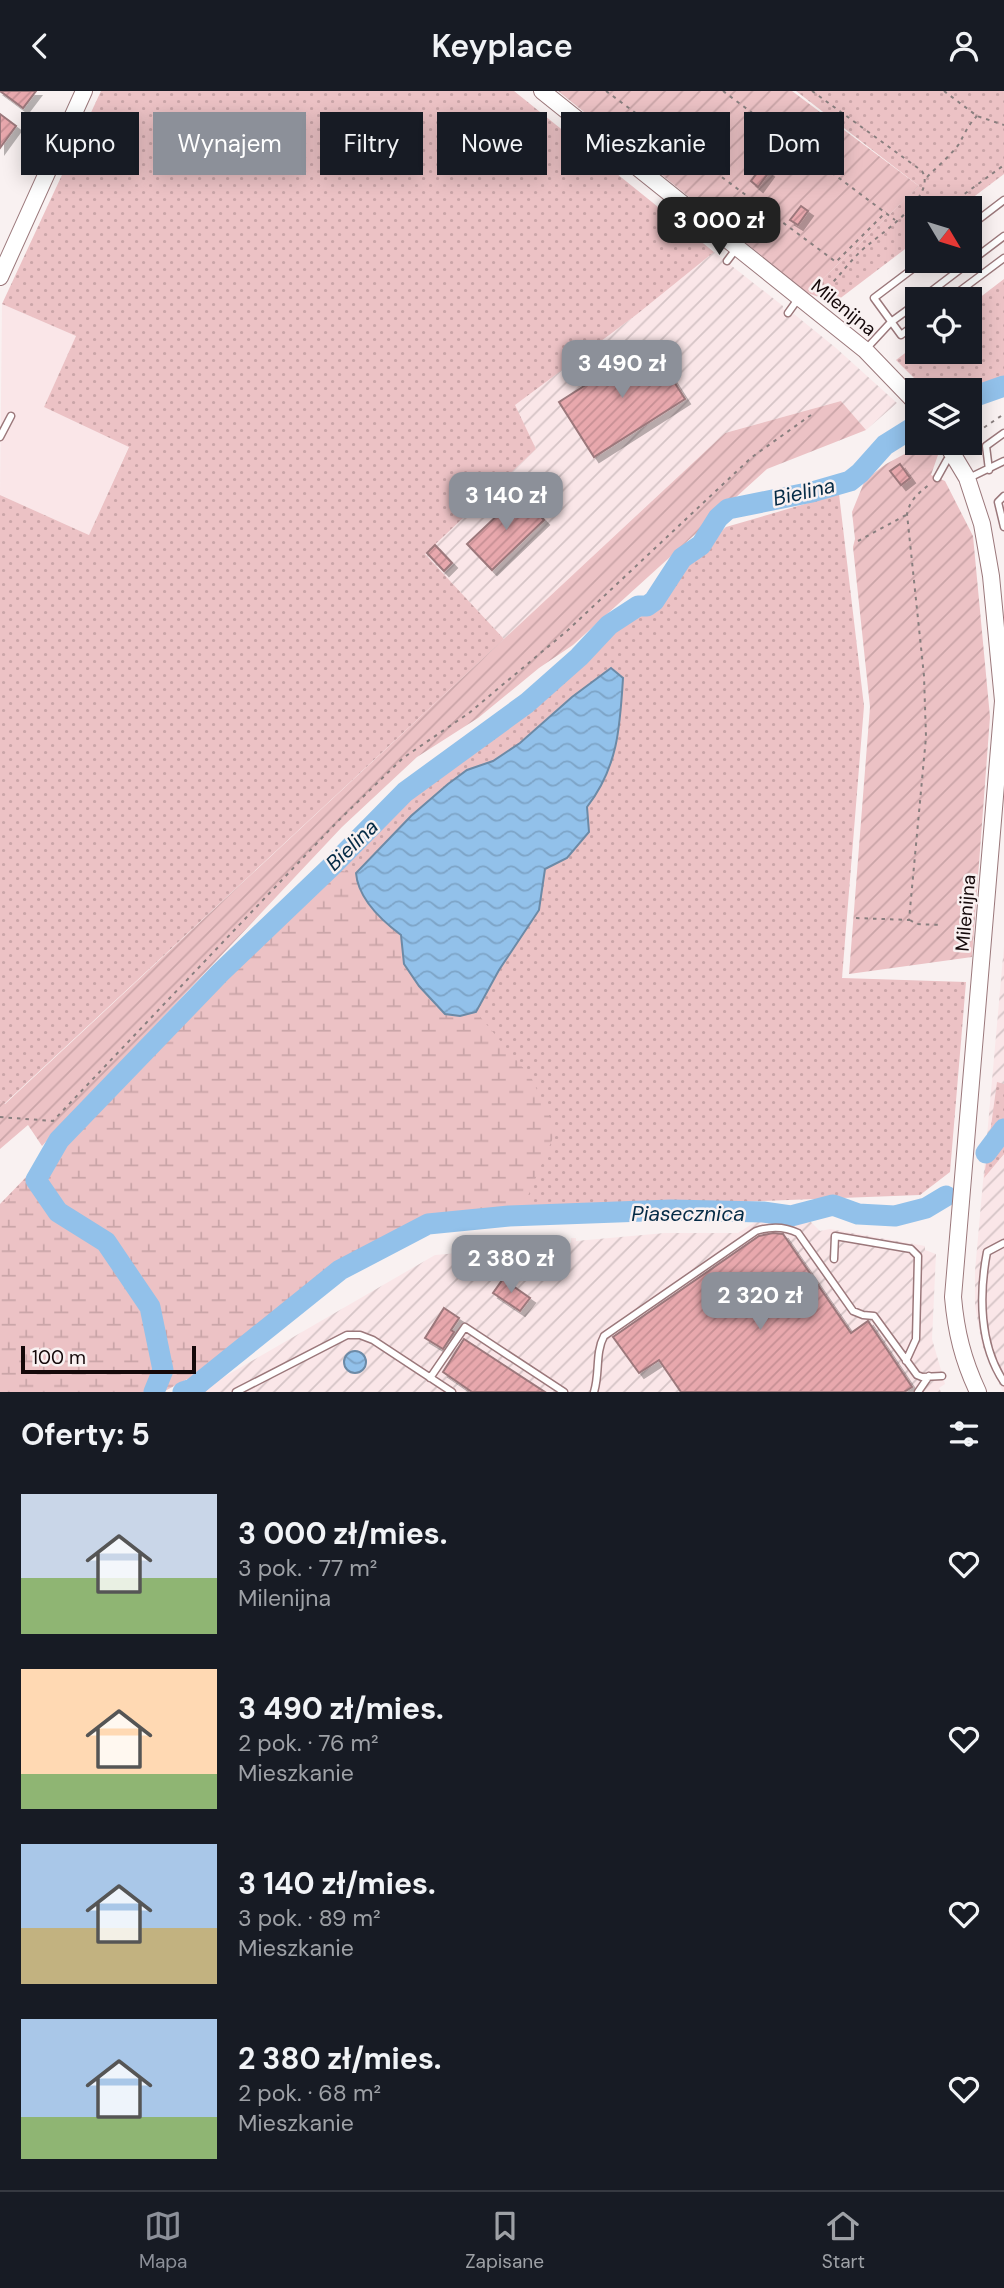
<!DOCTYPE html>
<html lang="pl">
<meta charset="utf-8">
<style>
body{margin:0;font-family:"DM Sans",sans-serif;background:#242831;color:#f1f3f6;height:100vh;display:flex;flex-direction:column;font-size:26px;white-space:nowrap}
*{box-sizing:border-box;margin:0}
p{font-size:23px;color:#9ea1a6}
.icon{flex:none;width:38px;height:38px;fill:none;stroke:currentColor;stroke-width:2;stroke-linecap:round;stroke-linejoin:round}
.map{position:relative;height:1301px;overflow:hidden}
.panel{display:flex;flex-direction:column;background:#171b24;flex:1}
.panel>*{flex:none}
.top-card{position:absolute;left:21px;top:21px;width:962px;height:63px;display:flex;gap:14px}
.needle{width:46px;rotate:128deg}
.buttons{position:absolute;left:905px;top:105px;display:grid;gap:14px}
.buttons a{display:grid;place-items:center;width:77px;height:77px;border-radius:0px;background:#171b24;box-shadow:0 4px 18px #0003;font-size:35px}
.scale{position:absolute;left:21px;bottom:18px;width:175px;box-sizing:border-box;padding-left:7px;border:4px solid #140809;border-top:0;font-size:19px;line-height:24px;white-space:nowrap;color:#140809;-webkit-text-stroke:5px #f9f1f1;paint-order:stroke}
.price{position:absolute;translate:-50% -60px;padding:0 16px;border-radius:14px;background:#8c9099;color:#fff;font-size:23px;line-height:46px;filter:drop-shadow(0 2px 4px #0008)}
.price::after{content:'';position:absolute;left:50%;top:42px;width:21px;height:16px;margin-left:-10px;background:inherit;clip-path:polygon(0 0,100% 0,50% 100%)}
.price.current{background:#222;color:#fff}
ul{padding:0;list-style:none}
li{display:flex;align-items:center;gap:21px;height:175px;padding:0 21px}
li span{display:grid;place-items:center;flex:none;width:196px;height:140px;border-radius:0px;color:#555}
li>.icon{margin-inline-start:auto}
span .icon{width:84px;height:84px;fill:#fffc;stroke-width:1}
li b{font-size:30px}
h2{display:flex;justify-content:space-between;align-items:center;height:84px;padding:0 21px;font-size:30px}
.chip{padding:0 24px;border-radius:0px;background:#171b24;box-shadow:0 4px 18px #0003;font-size:24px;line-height:63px}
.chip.current{background:#8c9099;color:#fff}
header{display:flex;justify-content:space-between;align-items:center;height:91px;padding:0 21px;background:#171b24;font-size:32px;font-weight:600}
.menu{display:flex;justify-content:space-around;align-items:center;height:98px;border-top:2px solid #363941;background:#171b24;font-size:19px;color:#9ea1a6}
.menu a{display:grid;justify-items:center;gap:4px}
.menu .current{color:#8c9099}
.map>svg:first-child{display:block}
.built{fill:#fae6e8}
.industrial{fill:url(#industrial-furrows)}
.grass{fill:url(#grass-dots)}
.wetland{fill:url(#wetland-marsh)}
.garden{fill:url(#garden-furrows)}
.water{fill:url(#water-waves);stroke:#6c8aa6;stroke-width:2}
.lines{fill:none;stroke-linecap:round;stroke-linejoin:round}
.river{stroke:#92c1ea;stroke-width:21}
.building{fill:url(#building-hatch);stroke:#9c787b;stroke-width:2;filter:url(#shadow)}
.service-casing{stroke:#9b787b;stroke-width:9}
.tertiary-casing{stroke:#9b787b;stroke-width:18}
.path{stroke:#887e7e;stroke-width:2;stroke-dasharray:3.5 5;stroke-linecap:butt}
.service{stroke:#fff;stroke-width:6}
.tertiary{stroke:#fff;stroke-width:16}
.labels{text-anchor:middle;stroke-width:5;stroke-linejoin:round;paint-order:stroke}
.street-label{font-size:19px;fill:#140809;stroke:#f9f1f1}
.water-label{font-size:21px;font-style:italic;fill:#052b46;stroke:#f9f1f1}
</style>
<header><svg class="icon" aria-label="back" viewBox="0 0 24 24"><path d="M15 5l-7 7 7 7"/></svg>Keyplace<svg class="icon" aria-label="person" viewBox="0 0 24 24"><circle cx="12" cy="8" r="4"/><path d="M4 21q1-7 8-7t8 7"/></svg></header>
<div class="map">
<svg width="1004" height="1301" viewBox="0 0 1004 1301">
<defs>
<pattern id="industrial-furrows" width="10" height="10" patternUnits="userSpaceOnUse" patternTransform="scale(1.75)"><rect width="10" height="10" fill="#fae6e8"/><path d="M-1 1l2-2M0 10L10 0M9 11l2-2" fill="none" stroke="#d5c4c6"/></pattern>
<pattern id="grass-dots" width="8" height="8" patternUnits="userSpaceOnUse" patternTransform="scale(1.75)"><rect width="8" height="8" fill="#ecc2c5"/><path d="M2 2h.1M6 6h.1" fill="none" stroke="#caa5a8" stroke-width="1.8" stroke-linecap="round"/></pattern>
<pattern id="wetland-marsh" width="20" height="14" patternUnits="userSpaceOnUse" patternTransform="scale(1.75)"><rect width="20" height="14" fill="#ecc2c5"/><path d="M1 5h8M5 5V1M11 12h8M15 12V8" fill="none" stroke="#caa5a8"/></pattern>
<pattern id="garden-furrows" width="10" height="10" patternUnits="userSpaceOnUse" patternTransform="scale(1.75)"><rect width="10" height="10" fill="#ecc2c5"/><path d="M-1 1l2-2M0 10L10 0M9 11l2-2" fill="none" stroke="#caa5a8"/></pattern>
<pattern id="water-waves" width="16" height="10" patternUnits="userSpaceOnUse" patternTransform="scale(1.75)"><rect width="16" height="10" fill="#92c1ea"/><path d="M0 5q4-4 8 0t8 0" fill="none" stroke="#7da4c7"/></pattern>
<pattern id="building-hatch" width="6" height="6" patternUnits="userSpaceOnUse" patternTransform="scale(1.75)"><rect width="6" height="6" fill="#e8a8ad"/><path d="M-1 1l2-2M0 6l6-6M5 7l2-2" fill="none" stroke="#c68f94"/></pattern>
<filter id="shadow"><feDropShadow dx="5" dy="5" stdDeviation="0" flood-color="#0004"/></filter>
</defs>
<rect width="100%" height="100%" fill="#f9f1f1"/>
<path class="built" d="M2,213l74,32 -32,71 85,39 -40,89 -89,-40z"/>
<path class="industrial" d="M714,161l69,54v3l5,4 4,3 2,-2 42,34 61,55 -31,27 -25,-29 -116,32 -221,206 -79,-85 111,-105 -22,-44 122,-90z
M1004,855v446h-1l-21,-47 -7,-40v-34z
M809,1129l11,11 10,-2 95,17v4l11,4 -4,85 13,45 -6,4 2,4h-743l237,-137 136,-12v-5h5v3l89,-8h73l17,-11z"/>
<path class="grass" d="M101,0h413l200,161 -78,63 -121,90 21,44 -111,105 79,85 -500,465 -4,-4v-605l89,40 40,-88 -85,-40 32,-71 -74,-32z
M796,0h208v83l-45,34h-42v32l-83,63 -26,-10 111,-107z
M1004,188v101l-34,12v-2h-44l-30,-30 21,-16v8h53v-47z
M839,403l25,212 -22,272 124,4 -16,190 -30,23 -394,15 -98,11 -88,47 -127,99 -56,25h-157v-188l222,-229 186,-180 122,-88 196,-180z
M997,991l7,2v70l-20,24z"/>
<path class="wetland" d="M334,779l22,3c3,27 25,47 45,62l3,29 15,22 26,28 15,2 16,-4 55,65 25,54 -32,74 -96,14 -88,47 -130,101 -47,25h-163v-184l223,-232 14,-10z"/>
<path class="garden" d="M558,0h234l127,95 -111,107z
M841,310l25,29 -99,39 -194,176 -34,23 -61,50 -61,39 -75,70 -300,319 -14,-21 -28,24v-49l5,4 720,-671z
M925,352h5l8,12 -7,20 14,6 28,55 17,181 -18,240 -123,17 21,-267 -17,-160 2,-8 -3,-27 13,-32 21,-16z"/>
<path class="water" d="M611,577l12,10c-3,49 -5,89 -36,129l2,25 -22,26 -22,11 -6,41 -40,60 -23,42 -16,4 -15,-2 -26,-28 -15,-22 -3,-29c-20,-15 -43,-36 -45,-62l55,-57 37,-32 19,-14 26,-9 27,-18 52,-46z
M344 1271a11 11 0 1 1 22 0a11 11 0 1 1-22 0Z"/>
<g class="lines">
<path class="river" d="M970,307l34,-12
M986,1062l18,-24
M154,1301l9,-22 -13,-63 -44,-65 -48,-30 -22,-32 23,-40 161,-167 114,-109 71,-72 122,-89 52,-46 30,-32 29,-19h9l7,-5 28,-43 19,-13 17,-27 10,-9 84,-17 38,-11 10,-8 25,-28 32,-20
M183,1301l9,-3 148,-119 88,-46 81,-8 162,-6 92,2 28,4 42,-11 25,9 37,2 31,-8 20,-12"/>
</g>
<path class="building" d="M0,0h36l-13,17z
M0,23l16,12 -16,22z
M761,76l8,5 -11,15 -7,-6z
M801,115l7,5 -10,14 -8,-5z
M650,253l35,55 -91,58 -35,-55z
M900,373l10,14 -9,7 -11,-14z
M520,403l24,26 -52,50 -25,-26z
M435,454l17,18 -8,8 -17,-18z
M773,1142l10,1 68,99 17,-12 44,66 -8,5h-223l-22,-32 -20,13 -26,-36 146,-101z
M503,1188l27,19 -10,13 -27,-18z
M444,1217l15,10 -8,12 3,2 -11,17 -18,-11z
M464,1248l81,53h-73l-29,-20z"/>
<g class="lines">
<g class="service-casing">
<path id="service" d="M970,135l34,-26
M727,170l9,-12
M921,208l83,-63
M949,208l55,-41
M788,222l10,-14
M917,232l-16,12 -27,-37 49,-37
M866,258l25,-27 26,-19
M0,346l11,-21
M989,379l-3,-24 18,-13
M937,387l10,-18 5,-5
M969,387l35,-17
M1004,405l-6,6 6,25
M1004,1152l-17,9c-8,42 -8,93 17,130
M834,1168l1,-23 76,13 7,7 -2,83 -10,22
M430,1287l35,-51 99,65
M236,1301l111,-57h13l13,5 79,52
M594,1301c6,-19 1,-39 10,-56l152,-105c15,-5 28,-5 42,2l55,78 10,4 11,1 43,59 5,2 20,-1
M918,1301l11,-16"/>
</g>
<g class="tertiary-casing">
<path id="tertiary" d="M542,0l323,259 52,54
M0,186l84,-186
M946,352l21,35 15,46 9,52 12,125 -50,596c3,35 10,63 25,95"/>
</g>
<path class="path" d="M606,0l230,171 50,-50
M723,0l172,129
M812,0l110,80c16,26 -44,64 -61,80 -15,14 -25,31 -42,44
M944,0l33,25 27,9
M927,86c11,-11 23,-21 32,-33 6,-11 9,-19 18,-28
M934,117l25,-10 45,-33
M905,123l12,-1
M970,346l34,-23
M858,450l48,-26
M856,827l53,2 17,-183 -2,-61 -17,-162c3,-15 12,-21 24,-31
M910,829l6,4 26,1
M0,1026l53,4 285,-300 65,-63 66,-45 99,-83 184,-173 59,-42"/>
<use href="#service" class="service"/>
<use href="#tertiary" class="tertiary"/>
</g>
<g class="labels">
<g class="street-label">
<text transform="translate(844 216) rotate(39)" y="7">Milenijna</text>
<text transform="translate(965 822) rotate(-85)" y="7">Milenijna</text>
</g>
<g class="water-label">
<text transform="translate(804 401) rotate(-13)" y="7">Bielina</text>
<text transform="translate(352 754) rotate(-44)" y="7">Bielina</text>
<text x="688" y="1130">Piasecznica</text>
</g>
</g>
</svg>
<div class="buttons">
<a><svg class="needle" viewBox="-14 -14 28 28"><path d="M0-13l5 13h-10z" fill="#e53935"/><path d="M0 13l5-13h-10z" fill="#9ea1a6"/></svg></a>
<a><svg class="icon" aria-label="locate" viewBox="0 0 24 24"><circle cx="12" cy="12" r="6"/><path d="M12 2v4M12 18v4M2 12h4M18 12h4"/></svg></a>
<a><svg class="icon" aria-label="layers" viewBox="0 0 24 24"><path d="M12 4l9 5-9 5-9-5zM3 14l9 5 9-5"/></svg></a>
</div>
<div class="scale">100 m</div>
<b class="price current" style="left:719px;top:166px">3 000 zł</b>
<b class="price" style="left:622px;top:309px">3 490 zł</b>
<b class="price" style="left:506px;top:441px">3 140 zł</b>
<b class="price" style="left:511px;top:1204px">2 380 zł</b>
<b class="price" style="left:760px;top:1241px">2 320 zł</b>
<div class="top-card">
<a class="chip">Kupno</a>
<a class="chip current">Wynajem</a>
<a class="chip">Filtry</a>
<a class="chip">Nowe</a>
<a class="chip">Mieszkanie</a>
<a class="chip">Dom</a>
</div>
</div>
<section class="panel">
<h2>Oferty: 5<svg class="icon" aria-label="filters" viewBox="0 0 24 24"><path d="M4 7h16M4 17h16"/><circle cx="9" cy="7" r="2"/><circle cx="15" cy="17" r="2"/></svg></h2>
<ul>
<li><span style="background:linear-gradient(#c9d6e8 60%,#8fb573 0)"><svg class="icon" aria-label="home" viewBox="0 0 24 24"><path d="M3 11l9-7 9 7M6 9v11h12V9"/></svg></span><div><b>3 000 zł/mies.</b><p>3 pok. · 77 m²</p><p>Milenijna</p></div><svg class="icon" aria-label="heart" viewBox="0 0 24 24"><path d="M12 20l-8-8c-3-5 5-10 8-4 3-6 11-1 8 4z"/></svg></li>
<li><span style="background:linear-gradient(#ffd9b3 75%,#8fb573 0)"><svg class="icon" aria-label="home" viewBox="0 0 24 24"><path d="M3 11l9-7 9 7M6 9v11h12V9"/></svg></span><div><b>3 490 zł/mies.</b><p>2 pok. · 76 m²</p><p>Mieszkanie</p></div><svg class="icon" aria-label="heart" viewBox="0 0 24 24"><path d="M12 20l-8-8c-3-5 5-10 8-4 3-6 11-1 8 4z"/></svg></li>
<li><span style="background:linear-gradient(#a9c7e8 60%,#c2b280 0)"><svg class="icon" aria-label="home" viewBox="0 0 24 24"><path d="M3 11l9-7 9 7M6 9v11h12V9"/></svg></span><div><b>3 140 zł/mies.</b><p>3 pok. · 89 m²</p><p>Mieszkanie</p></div><svg class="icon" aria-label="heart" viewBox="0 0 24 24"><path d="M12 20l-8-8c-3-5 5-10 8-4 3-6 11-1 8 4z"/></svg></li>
<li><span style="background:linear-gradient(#a9c7e8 70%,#8fb573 0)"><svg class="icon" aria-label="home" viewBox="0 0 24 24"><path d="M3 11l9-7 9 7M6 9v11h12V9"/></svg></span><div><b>2 380 zł/mies.</b><p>2 pok. · 68 m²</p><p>Mieszkanie</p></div><svg class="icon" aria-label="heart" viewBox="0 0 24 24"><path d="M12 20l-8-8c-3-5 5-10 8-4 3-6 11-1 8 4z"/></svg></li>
</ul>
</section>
<nav class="menu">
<a class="current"><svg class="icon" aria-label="map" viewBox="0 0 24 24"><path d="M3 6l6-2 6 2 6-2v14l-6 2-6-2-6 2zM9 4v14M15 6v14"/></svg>Mapa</a>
<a><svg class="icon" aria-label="saved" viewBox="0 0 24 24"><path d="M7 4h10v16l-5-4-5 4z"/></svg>Zapisane</a>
<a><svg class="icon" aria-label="home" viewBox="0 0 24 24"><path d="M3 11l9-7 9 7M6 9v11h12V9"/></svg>Start</a>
</nav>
